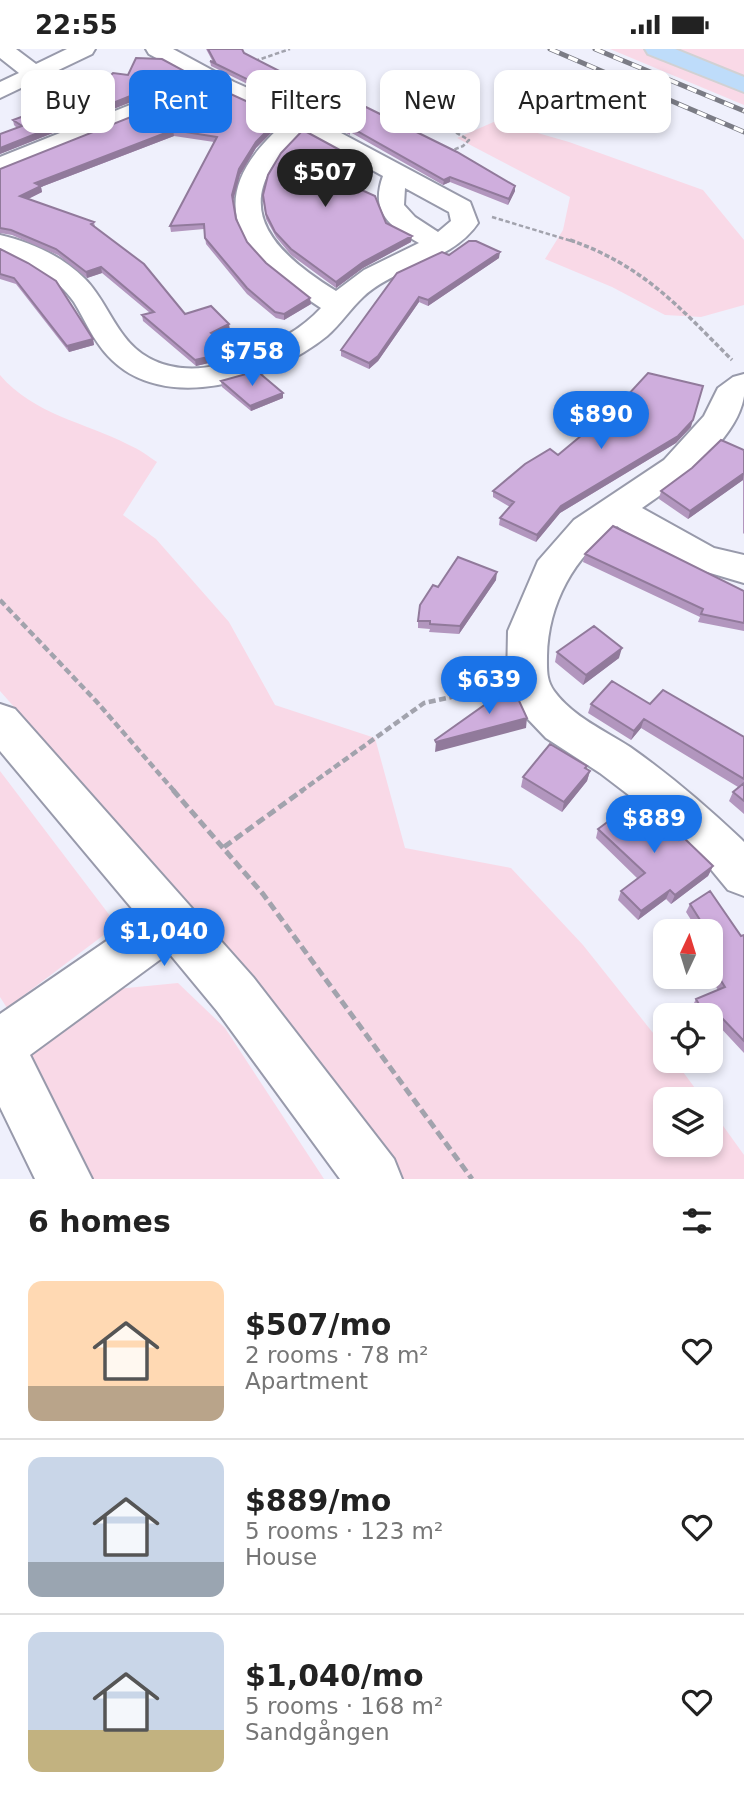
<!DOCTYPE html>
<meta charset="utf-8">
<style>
body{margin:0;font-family:"DejaVu Sans",sans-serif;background:#f2f2f2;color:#222;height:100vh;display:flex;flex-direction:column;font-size:26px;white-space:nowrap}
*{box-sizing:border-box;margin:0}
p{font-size:23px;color:#767676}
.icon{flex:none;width:38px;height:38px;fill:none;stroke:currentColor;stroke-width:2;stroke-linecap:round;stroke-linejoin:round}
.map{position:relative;height:1130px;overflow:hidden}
.side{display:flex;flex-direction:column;background:#fff;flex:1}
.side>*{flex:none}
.top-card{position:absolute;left:21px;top:21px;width:704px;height:63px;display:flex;gap:14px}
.needle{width:46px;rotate:4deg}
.fabs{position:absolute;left:653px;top:870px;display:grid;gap:14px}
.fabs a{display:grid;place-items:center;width:70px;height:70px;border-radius:14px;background:#fff;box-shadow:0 4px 10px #0003;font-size:35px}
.price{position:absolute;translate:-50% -60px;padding:0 16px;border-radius:24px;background:#1a73e8;color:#fff;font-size:23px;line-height:46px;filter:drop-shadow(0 2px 4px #0008)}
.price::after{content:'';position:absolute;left:50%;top:42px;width:21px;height:16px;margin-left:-10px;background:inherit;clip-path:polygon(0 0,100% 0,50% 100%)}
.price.selected{background:#222;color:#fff}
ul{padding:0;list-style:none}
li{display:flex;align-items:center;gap:21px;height:175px;padding:0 28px}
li+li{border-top:2px solid #e0e0e0}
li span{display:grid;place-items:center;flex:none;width:196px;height:140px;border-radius:14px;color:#555}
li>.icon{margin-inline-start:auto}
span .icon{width:84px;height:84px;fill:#fffc;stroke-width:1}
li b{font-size:30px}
h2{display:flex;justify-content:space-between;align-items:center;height:84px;padding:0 28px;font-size:30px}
.tag{padding:0 24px;border-radius:14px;background:#fff;box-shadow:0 4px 10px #0003;font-size:24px;line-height:63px}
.tag.selected{background:#1a73e8;color:#fff}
.status{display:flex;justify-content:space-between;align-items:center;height:49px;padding:0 35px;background:#fff;direction:ltr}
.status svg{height:19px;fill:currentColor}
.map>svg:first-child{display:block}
.green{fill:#f9d9e7}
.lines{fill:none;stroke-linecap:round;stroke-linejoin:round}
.minor-casing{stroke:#989aab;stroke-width:4}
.major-casing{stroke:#d1d1d3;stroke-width:4}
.path-far3{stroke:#a2a3ad;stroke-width:2.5;stroke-dasharray:4.5 2.5;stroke-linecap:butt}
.path-far2{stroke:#a2a3ad;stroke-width:3.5;stroke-dasharray:5 2.5;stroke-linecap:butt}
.path-far1{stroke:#a2a3ad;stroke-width:4.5;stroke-dasharray:7 3.5;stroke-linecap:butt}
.path{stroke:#a2a3ad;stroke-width:5;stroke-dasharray:9 4.5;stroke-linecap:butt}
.minor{fill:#fff;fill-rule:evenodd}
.major{fill:#bedcfa;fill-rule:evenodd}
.rail-casing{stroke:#7b7c85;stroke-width:5}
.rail{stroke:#fff;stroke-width:3.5;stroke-dasharray:10;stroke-linecap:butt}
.wall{fill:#b296be}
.shaded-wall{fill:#917a9b}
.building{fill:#cfaedd;stroke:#917a9b;stroke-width:2}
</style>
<div class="status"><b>22:55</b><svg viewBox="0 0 49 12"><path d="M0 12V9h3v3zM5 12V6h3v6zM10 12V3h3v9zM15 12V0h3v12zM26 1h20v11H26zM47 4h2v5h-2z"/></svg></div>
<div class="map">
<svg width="744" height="1130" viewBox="0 0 744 1130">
<rect width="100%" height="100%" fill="#eff0fc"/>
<path class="green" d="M610,0h134v56z
M496,72l73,21 134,48 41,50v65l-43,12 -36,-2 -53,-28 -67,-28 18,-29 7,-33 -113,-59z
M0,326c34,40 85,47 129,70 10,4 19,11 28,17l-34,53 33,24 73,83 46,83 100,33 30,110 106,20 72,77 82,103v13h10l28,38h-38v46h45l1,-36 33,46v24h-357l-172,-244 -215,-244z
M0,722l117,154 -110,83 -7,-11z
M178,934l47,45 99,151h-231l-65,-123 78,-66z"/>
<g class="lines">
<g class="minor-casing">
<path id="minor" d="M0,0h16l20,15 31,-15h28l-3,5 -92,44v-16l19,-9 -19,-15z
M146,0h27l61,33 64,28 172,92 8,21c-26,39 -82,43 -115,74 -13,12 -22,27 -36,39 -54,44 -164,80 -219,20 -15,-16 -23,-36 -34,-54 -17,-25 -46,-39 -74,-50v-17c31,7 62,21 85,44 16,16 25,39 39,57 29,39 80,39 121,20 28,-12 56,-26 76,-48 -83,-54 -125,-109 -35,-186l-74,-34 -212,86v-17l195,-78 -46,-25zM303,83l80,44c-13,36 6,50 36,67l-55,27 -28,21c-73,-45 -109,-92 -33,-159zM405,139l44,24 2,9 -13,11 -23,-15 -11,-12z
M744,325c0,7 0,15 0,22 -7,45 -67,88 -102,112l72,40 30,7v28l-54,-16 -51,-26 -22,-15c-43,30 -69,78 -70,130 0,13 -1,24 7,35 19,26 50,39 76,56 40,28 76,59 111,92l3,3v54l-16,-6 -19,-23 -54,-52 -55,-42 -54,-35 -21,-22 -18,-34 1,-51 30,-70 36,-41 90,-60 40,-44 14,-28 15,-11z
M0,655l15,5 238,268 141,182 8,20h-62l-123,-168 -48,-58 -139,102 62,124h-57l-35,-72v-93l140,-96 -140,-167z"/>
</g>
<g class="major-casing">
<path id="major" d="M645,0h30l69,28v15l-96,-38z"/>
</g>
<path class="path-far3" d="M255,12l35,-12
M448,103l15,-6 6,-6 -14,-8 11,-7
M492,168l83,25"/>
<path class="path-far2" d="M570,191c74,26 109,67 162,120"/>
<path class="path-far1" d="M0,551l96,101 79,91
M300,743l124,-89 68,-15"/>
<path class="path" d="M173,741l90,104 209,285
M224,798l79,-57"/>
<use href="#minor" class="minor"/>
<use href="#major" class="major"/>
<g class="rail-casing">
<path id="rail" d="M550,0l194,83
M595,0l149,62"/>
</g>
<use href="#rail" class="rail"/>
</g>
<path class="wall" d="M206,0h36l2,4 271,138 -7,14 -58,-23 -7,3 -93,-53v3l-139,-69 -1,-5 3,1z
M189,30l-189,75v-20l17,-6 -3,-3 -1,-5 65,-24 23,-11z
M211,36l70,38 -25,25 -16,27 -7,25 3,19 11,23 19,21 45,41 -27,16 -8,-2 -29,-24 -41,-50 -2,-15 -33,3 -1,-6 44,-84 -40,-6 -133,51 1,5 -14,7 66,23 1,5 90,87 45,16 -14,7 18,20 -38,9 -53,-45 -1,-6 8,-2 -48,-40 -15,5 -29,-23 -46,-20 -12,-2v-64z
M281,104l84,17v5l-37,-8 -2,7 60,49 25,19 -48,26 -27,20 -45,-33 -15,-18 -10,-18 -3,-19z
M0,200l93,90 1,6 -25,7 -53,-68 -16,-5z
M449,206l50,3 -71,48 -9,-4 -41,59 -9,8 -28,-13v-6z
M221,332l62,17 -32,13 -29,-24z
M603,373l88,5 -15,16 -116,70 -24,29 -37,-17 1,-7 10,-11 -17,-10v-6l65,-36z
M744,401v84l-1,-1v-53l-55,39 -29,-20 2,-8z
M585,505l159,37v40l-46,-9 2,-5 -117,-55z
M496,531l-37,54 -30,-2 1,-3 -12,-1v-7l20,-34z
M557,603l62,6 -36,27 -28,-23z
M591,655h59l94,33v77l-15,-13 4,-9 5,-5 -97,-59 -10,12 -43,-27z
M587,717l-1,3 4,2 -3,10 -25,31 -41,-25 2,-10z
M598,780l81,11 34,26 -5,10 -37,28 -5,-5 -28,21 -20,-20 3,-9 17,-12 -42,-41z
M690,855l51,32 3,-1v118l-27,-29 -7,3v-12h-13l-5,-8 4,-8 22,-9 -8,-13v-46h-12l-12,-19z"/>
<path class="shaded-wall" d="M188,24l1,6 -189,75v-6z
M281,68v6l-25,25 -16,27 -7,26 -1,-6 7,-26 17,-27z
M173,81l1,6 -133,51 1,5 -20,10 -2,-6 15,-13z
M450,128v5l-7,3 1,-5z
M515,137v5l-7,14 1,-6z
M412,187l-1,6 -48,26 -27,20v-6l27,-20z
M500,203l-1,6 -71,48v-6z
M101,218l1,6 -15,5 -1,-6z
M419,248v5l-41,59 -9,8v-6z
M310,249l1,6 -27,16v-6z
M229,275l1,6 -18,9 -1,-6z
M93,290l1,6 -25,7 -2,-6z
M234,302v6l-38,9 -1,-6z
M703,337l-12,41 -15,16 -116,70 -24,29 1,-7 24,-29z
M283,344v5l-32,13 -1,-5z
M744,424l-1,7 -55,39 2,-8z
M497,523l-1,8 -37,54 1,-8z
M622,599l-3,10 -36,27 3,-10z
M527,669l-1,10 -91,24 1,-10z
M644,670l-3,9 -10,12 3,-9z
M590,722l-3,10 -25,31 2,-10z
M713,817l-5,10 -37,28 4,-9z
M670,841l-4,9 -28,21 3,-9z
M721,968l-4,7 -7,3v-6z"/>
<path class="building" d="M208,0h34l2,4 47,24 6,-4 160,79 58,34 -6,13 -59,-22 -6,3 -96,-54 1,3 -139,-68 5,1z
M136,9l26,1 26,14 -188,75v-14l22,-8 -9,-6 65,-24 19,-14 4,3 12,-12 15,2z
M211,36l70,32 -25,25 -17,27 -7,26 4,24 11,23 19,21 44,35 -26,16 -9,-2 -28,-24 -42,-50 -1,-14 -34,2 47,-89 -44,-7 -138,53 6,3 -21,10 74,26 -3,2 53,40 41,50 26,-8 18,18 -18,9 23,18 -39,9 -53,-45 12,-3 -53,-45 -15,5 -30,-23 -45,-19 -11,-2v-59z
M303,81l59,32 3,8 -37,-8 -4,11 51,23 11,27 26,13 -49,26 -27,20 -45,-33 -16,-17 -9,-18 -3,-19 5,-20 13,-22z
M469,192h7l24,11 -72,48 -9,-3 -41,59 -9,7 -28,-13 56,-77 45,-21 7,3z
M0,200l28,14 28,18 37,58 -26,7 -53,-68 -14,-4z
M257,322l26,22 -33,13 -29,-25z
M648,324l55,13 -10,34 -15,16 -117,70 -24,29 -37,-17 14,-16 -21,-11 32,-27 25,-15 8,6 42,-35 3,2z
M721,391l23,10v23l-54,38 -29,-20 31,-23z
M613,477l131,65v32l-43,-9 2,-5 -118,-55z
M458,508l39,15 -37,54 -30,-2v-3h-12l2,-16 13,-20 5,2z
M594,577l28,22 -36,27 -29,-23z
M612,632l38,23 13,-14 81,47v42l-100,-60 -10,12 -43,-27z
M514,641l13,28 -91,24 -1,-2 65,-46z
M550,695l37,22 -2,2 5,3 -26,31 -41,-25z
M744,734v18l-11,-9z
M637,751l42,40 4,-3 30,29 -38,29 -5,-5 -29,21 -20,-20 24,-18 -47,-44z
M710,842l31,45 3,-1v106l-23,-24 -11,4v-6h-5l-9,-16 29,-12 -15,-24v-14l7,-3 -7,-10v-5h-3l-17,-27z"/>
</svg>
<div class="fabs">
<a><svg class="needle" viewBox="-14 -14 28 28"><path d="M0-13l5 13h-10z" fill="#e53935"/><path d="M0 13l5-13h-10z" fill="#767676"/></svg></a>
<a><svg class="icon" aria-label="locate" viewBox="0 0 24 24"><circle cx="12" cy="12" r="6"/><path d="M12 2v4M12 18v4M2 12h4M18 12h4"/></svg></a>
<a><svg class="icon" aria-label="layers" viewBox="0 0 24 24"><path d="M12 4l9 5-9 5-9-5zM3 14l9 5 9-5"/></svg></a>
</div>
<b class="price selected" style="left:325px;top:160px">$507</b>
<b class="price" style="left:252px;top:339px">$758</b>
<b class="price" style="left:601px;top:402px">$890</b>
<b class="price" style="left:489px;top:667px">$639</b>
<b class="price" style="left:654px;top:806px">$889</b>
<b class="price" style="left:164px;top:919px">$1,040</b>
<div class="top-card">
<a class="tag">Buy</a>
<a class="tag selected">Rent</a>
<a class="tag">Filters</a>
<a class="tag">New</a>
<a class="tag">Apartment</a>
</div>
</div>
<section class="side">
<h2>6 homes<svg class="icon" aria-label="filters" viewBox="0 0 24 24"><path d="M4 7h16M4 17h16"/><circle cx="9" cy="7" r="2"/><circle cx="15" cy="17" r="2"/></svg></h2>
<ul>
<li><span style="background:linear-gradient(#ffd9b3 75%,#b9a48a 0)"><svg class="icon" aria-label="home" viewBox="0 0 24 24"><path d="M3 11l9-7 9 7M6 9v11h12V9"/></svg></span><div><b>$507/mo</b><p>2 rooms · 78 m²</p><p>Apartment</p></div><svg class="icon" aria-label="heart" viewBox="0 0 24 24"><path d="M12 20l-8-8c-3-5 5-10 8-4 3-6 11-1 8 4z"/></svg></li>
<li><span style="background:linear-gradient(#c9d6e8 75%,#9aa5b1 0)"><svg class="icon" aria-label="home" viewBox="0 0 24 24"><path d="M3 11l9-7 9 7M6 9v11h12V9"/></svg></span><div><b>$889/mo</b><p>5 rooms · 123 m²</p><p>House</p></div><svg class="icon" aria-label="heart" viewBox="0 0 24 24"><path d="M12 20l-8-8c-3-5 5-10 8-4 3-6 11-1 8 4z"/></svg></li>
<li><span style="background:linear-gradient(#c9d6e8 70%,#c2b280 0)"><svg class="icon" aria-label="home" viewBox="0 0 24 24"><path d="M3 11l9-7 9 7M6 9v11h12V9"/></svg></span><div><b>$1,040/mo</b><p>5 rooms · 168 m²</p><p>Sandgången</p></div><svg class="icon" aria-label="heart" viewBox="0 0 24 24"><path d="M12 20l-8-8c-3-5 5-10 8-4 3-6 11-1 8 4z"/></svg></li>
</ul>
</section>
